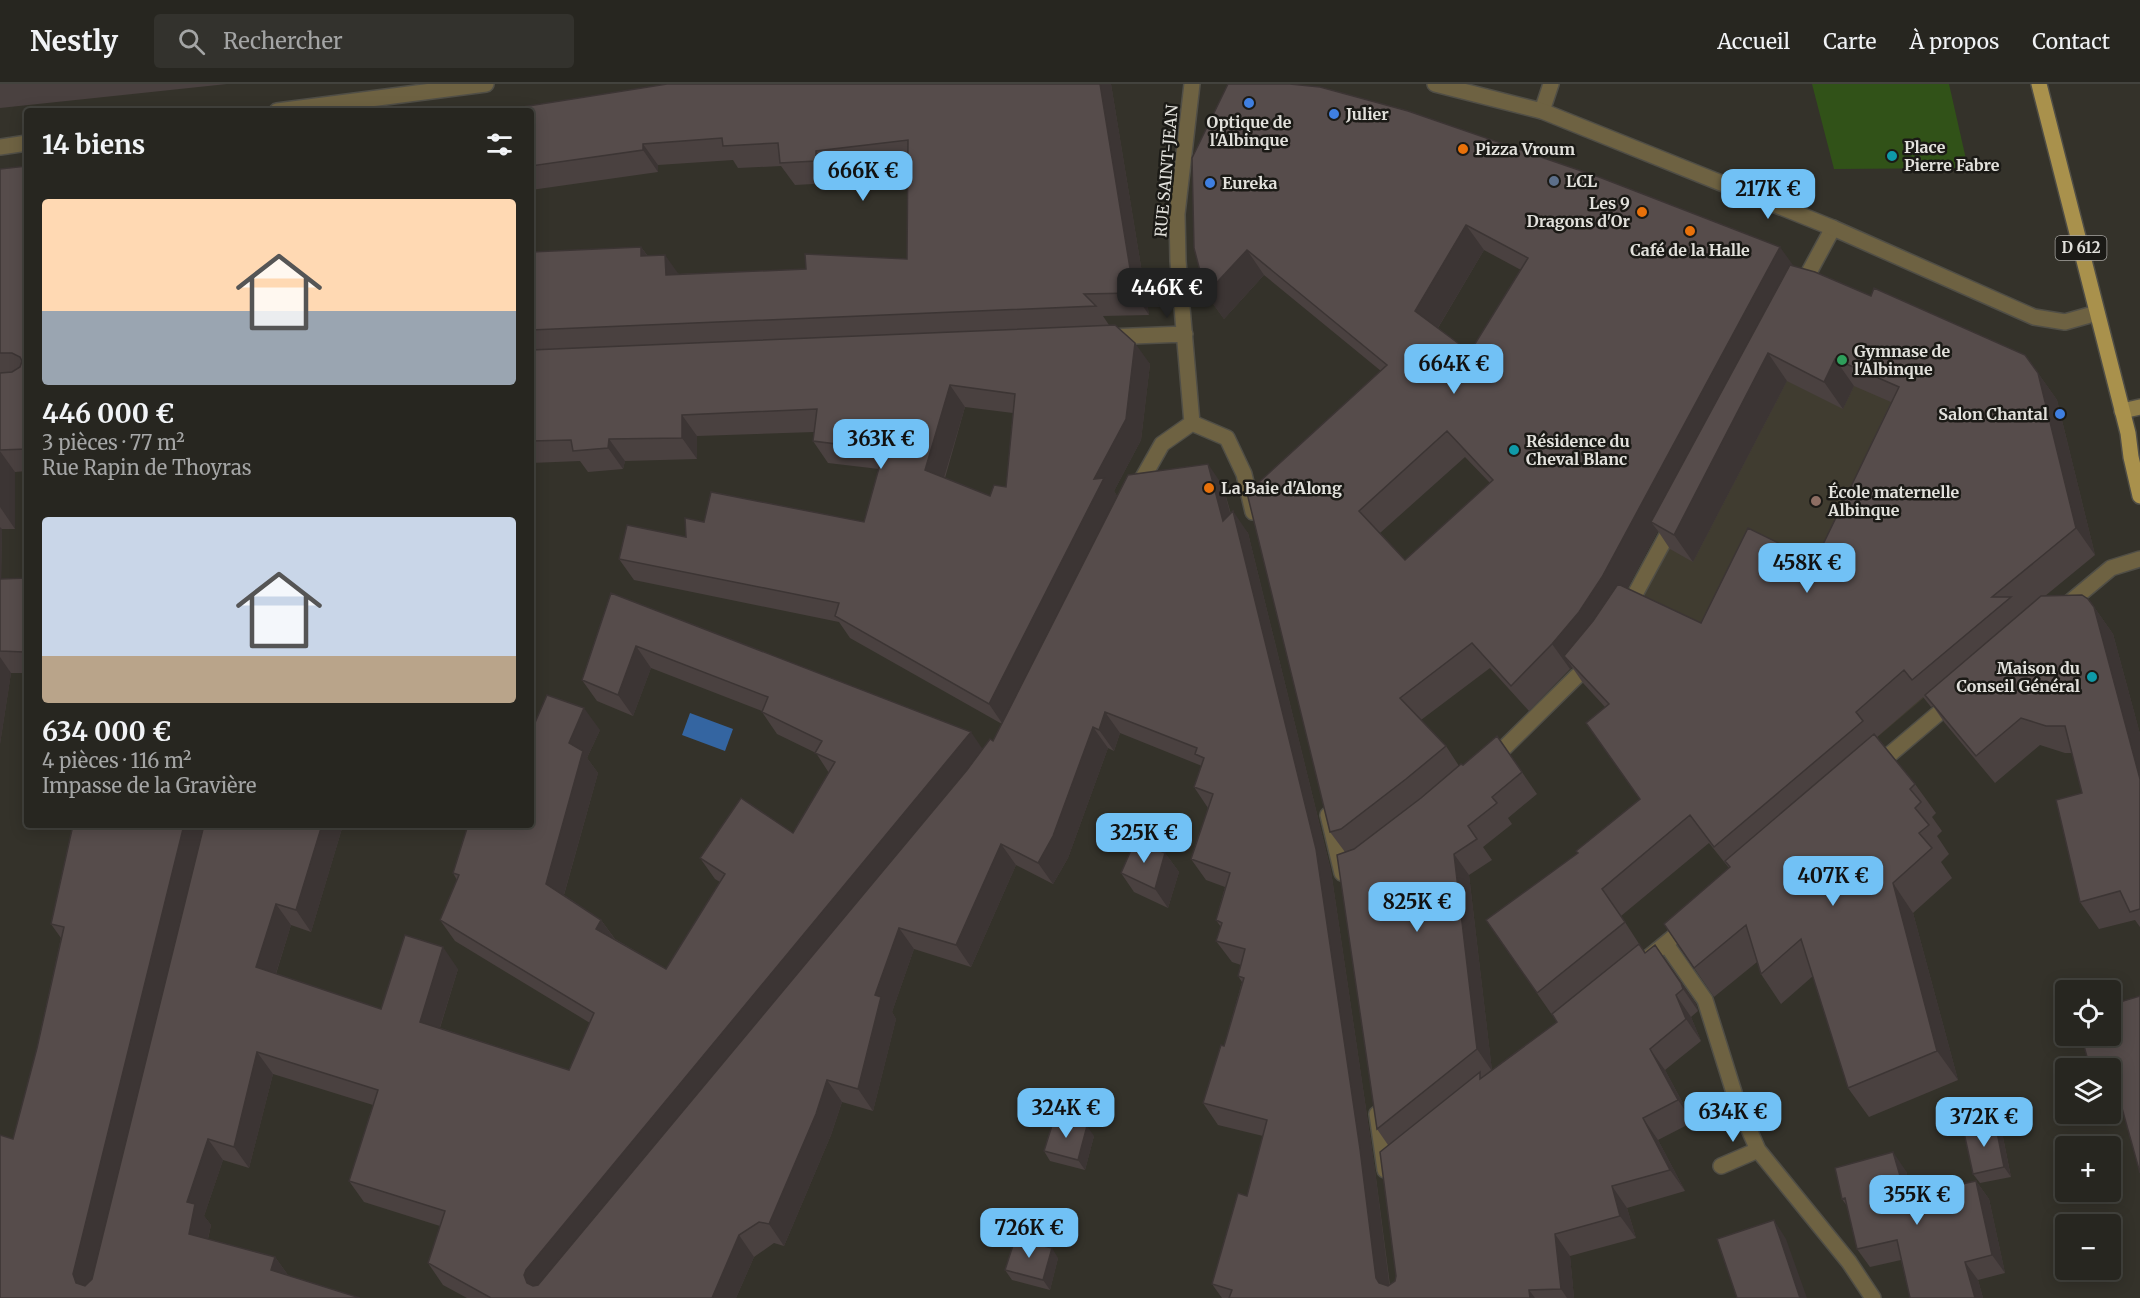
<!DOCTYPE html>
<html lang="fr">
<meta charset="utf-8">
<style>
body{margin:0;font-family:Merriweather,serif;background:#33322d;color:#f1f3f6;height:100vh;display:flex;flex-direction:column;font-size:22px;white-space:nowrap}
*{box-sizing:border-box;margin:0}
p{font-size:20px;color:#a4a5a5}
.icon{flex:none;width:33px;height:33px;fill:none;stroke:currentColor;stroke-width:2;stroke-linecap:round;stroke-linejoin:round}
.map{position:relative;flex:1;overflow:hidden}
.details{position:absolute;left:24px;top:24px;width:510px;height:720px;display:flex;flex-direction:column;background:#272620;border-radius:6px;box-shadow:0 3px 15px #0003,0 0 0 2px #43433e}
.details>*{flex:none}
.tools{position:absolute;left:2055px;top:896px;display:grid;gap:12px}
.tools a{display:grid;place-items:center;width:66px;height:66px;border-radius:6px;background:#272620;box-shadow:0 3px 15px #0003,0 0 0 2px #43433e;font-size:30px}
.price{position:absolute;translate:-50% -51px;padding:0 14px;border-radius:12px;background:#71c1f5;color:#111;font-size:20px;line-height:39px;filter:drop-shadow(0 2px 3px #0008)}
.price::after{content:'';position:absolute;left:50%;top:36px;width:18px;height:14px;margin-left:-9px;background:inherit;clip-path:polygon(0 0,100% 0,50% 100%)}
.price.active{background:#222;color:#fff}
ul{padding:0;list-style:none}
li{display:grid;align-content:center;gap:12px;height:318px;padding:0 18px}
li span{display:grid;place-items:center;height:186px;border-radius:6px;color:#555}
li>.icon{margin-inline-start:auto}
span .icon{width:108px;height:108px;fill:#fffc;stroke-width:1}
li b{font-size:26px}
h2{display:flex;justify-content:space-between;align-items:center;height:72px;padding:0 18px;font-size:26px}
header{display:flex;align-items:center;gap:36px;box-sizing:border-box;height:84px;padding:0 30px;background:#272620;border-bottom:2px solid #43433e}
header strong{font-size:28px}
nav{display:flex;gap:33px;margin-inline-start:auto;font-size:21px}
.search{width:420px;height:54px;background:#33322d;display:flex;align-items:center;gap:15px;box-sizing:border-box;padding:0 21px;border-radius:6px;color:#a4a5a5;font-size:22px}
.map>svg:first-child{display:block}
.built{fill:#403c30}
.green{fill:#315218}
.water{fill:#3465a1}
.lines{fill:none;stroke-linecap:round;stroke-linejoin:round}
.service-casing{stroke:#504e46;stroke-width:18}
.pedestrian-casing{stroke:#504e46;stroke-width:18}
.minor-casing{stroke:#504e46;stroke-width:18}
.secondary-casing{stroke:#504e46;stroke-width:18}
.primary-casing{stroke:#504e46;stroke-width:18}
.service{stroke:#6e6242;stroke-width:15}
.pedestrian{stroke:#6e6242;stroke-width:15}
.minor{stroke:#6e6242;stroke-width:15}
.secondary{stroke:#8f7d48;stroke-width:15}
.primary{stroke:#a9914c;stroke-width:15}
.wall{fill:#4a4140;fill-rule:evenodd}
.shaded-wall{fill:#3c3534}
.building{fill:#564c4b;stroke:#3c3534;stroke-width:1.5;fill-rule:evenodd}
.shop-dot{fill:#3f7fe0;stroke:#1b1a16;stroke-width:2}
.food-dot{fill:#e8710a;stroke:#1b1a16;stroke-width:2}
.culture-dot{fill:#0f9aa8;stroke:#1b1a16;stroke-width:2}
.service-dot{fill:#5c6f8a;stroke:#1b1a16;stroke-width:2}
.leisure-dot{fill:#2e9e5b;stroke:#1b1a16;stroke-width:2}
.education-dot{fill:#8d6e63;stroke:#1b1a16;stroke-width:2}
.labels{text-anchor:middle;stroke-width:5;stroke-linejoin:round;paint-order:stroke}
.shield{fill:#1b1a16;stroke:#a6a5a1;stroke-width:1.5}
.shield-label{font-size:15px;font-weight:bold;fill:#e2e1dc}
.poi-label{font-size:16px;font-weight:bold;fill:#e2e1dc;stroke:#1b1a16;text-anchor:start}
.street-label{font-size:16px;fill:#e2e1dc;stroke:#1b1a16}
</style>
<header>
<strong>Nestly</strong>
<div class="search"><svg class="icon" aria-label="search" viewBox="0 0 24 24"><circle cx="10" cy="10" r="6"/><path d="M15 15l6 6"/></svg>Rechercher</div>
<nav><a>Accueil</a><a>Carte</a><a>À propos</a><a>Contact</a></nav>
</header>
<div class="map">
<svg width="2140" height="1214" viewBox="0 0 2140 1214">
<rect width="100%" height="100%" fill="#34322a"/>
<path class="built" d="M1813,197l107,46 6,369 -65,55 -252,-103z"/>
<path class="green" d="M1812,0h137l19,84 -134,1z"/>
<path class="water" d="M690,629l43,16 -8,22 -43,-16z"/>
<g class="lines">
<g class="service-casing">
<path id="service" d="M1542,27l9,-27
M1492,676l85,-84"/>
</g>
<g class="pedestrian-casing">
<path id="pedestrian" d="M1800,205l33,-61
M1626,527l47,-87"/>
</g>
<g class="minor-casing">
<path id="minor" d="M1192,0l-15,130 1,47 14,162
M1435,0l107,27 291,117 201,89 31,5 32,-9
M277,27l209,-27
M0,63l27,-4
M1107,253l78,-3
M1192,339l35,15 17,36 9,38
M1136,406l26,-46 30,-21
M2063,524l48,-40 29,-9
M1875,683l78,-66
M1328,731l14,58
M1666,860l39,56 32,102 21,48 91,112 24,36
M1643,878l44,-36
M1377,1030l8,56
M1721,1082l37,-16"/>
</g>
<g class="secondary-casing">
<path id="secondary" d="M2122,327l18,-4"/>
</g>
<g class="primary-casing">
<path id="primary" d="M2039,0l89,349 3,24 9,39"/>
</g>
<use href="#service" class="service"/>
<use href="#pedestrian" class="pedestrian"/>
<use href="#minor" class="minor"/>
<use href="#secondary" class="secondary"/>
<use href="#primary" class="primary"/>
</g>
<path class="wall" d="M0,0h227l-227,24z
M667,0h444l38,231 -46,1 6,9 41,39 -9,76 -27,51 3,5 106,-10 8,28 17,19 83,338 44,299 15,115 5,-4 1,-5 -8,-131 -11,-16 -32,-277 -15,-20 -83,-339 134,-122 -117,-96 -40,44 -18,-25 -14,-136 602,108 231,89 32,45 38,155 -50,41 49,11 19,27 27,100v193l-5,-7 -36,9 -19,-27 2,-109 -10,-40h-7l-25,-8 -45,38 -51,-61 -11,-16 -2,1 -8,-10 -46,40 38,47 21,29 -4,4 10,14 -5,5 12,18 -8,8 11,16 -39,35 45,167 -89,37 -21,-29 -35,-112 -32,28 -20,-30 -4,-12 -43,35 -50,-73 65,-56 -20,-25 -88,73 24,37 10,-8 41,59 2,7 -7,6 10,24 -36,29 28,52 -35,18 27,51 -58,17 9,30 -66,18 4,42h-352l-10,-14 35,-88 16,-60 -45,-11 -15,-22 21,-57 18,-64 -4,-6 3,-11 -9,-3 -16,-21 5,-14 -5,-7 9,-33 -19,-7 -15,-21 17,-51 -14,-21 8,-21 -82,-33 -6,18 -6,-3 -40,110 -15,26 -37,-19 -45,102 -57,-18 -22,63 4,7 -23,92 -31,-9 -11,33 -47,111 -10,-3 -20,14 -18,41h-269l-24,-13 -15,-22 12,-37 -76,-24 -15,-21 24,-76 -100,-31 -24,94 -26,-8 -19,56 7,9 -3,14 67,18 13,18 -288,23 13,-159 24,-91 24,-110 -10,-14 22,-99h270l-32,107 -20,-7 -15,49 105,35 77,-40 -18,59 129,42 21,-47 -135,-82 -15,-21 17,-40 -4,-7 147,-143 -13,28 11,15 -34,122 37,25 14,19 51,30 54,-87 -5,-3 -15,-21 93,-25 36,-60 -13,-20 -39,-19 -15,-22v-1l-111,-43 -18,48 -36,-15 -15,-21 29,-87 372,156 10,-8 9,-17 -152,-86 -11,-16 -205,-42 -15,-21 67,-22 18,-15h160l15,-53 -51,-6 -15,-22 1,-9 -117,4v23l-72,2 -2,8 -35,3 -8,-11 -49,2v-211l110,-5 6,8 32,19 127,-5 101,-10 1,-95 -77,9v10l-36,2 -14,-19 -43,2 -5,-8 -75,5v7l-127,18v-79zM1484,166l37,20 -51,82 -32,-24zM1787,297l56,28 11,-23 37,16 -76,159 -114,62 -74,-34 31,-58 12,18 23,13zM965,323l48,6 -7,74 -16,9 -45,-18zM1465,373l25,26 -85,77 -25,-27zM1572,583l11,16 22,24 35,93 -62,53 -92,67 71,102 -65,49 -23,-196 23,-15 -9,-13 29,-23 -4,-6 29,-24 -40,-58 -34,29 -4,1 -13,-20 -25,-26 69,-52 39,43z
M27,82v305l-12,1v57h-13l-1,50 26,-1v95h-16l-11,71v-575z
M1165,769l14,19 -11,36 -34,-16 -13,-19z
M2110,951l7,56 -7,2z
M2002,1048l9,45 -31,6 -7,-9z
M1094,1052l-9,34 -35,-9 -6,-10z
M1906,1087l7,24 63,-14 13,18 16,74 -27,7 5,18h-73l-9,-38 -31,7 -13,-18 -10,-43 -5,-7z
M1058,1174l-8,32 -38,-10 -7,-10z"/>
<path class="shaded-wall" d="M1100,0h11l38,231 -15,-22z
M643,60l15,21v7l-15,-22z
M816,67l15,22v10l-15,-22z
M1466,141l18,25 -51,86 -18,-25z
M641,163l15,21 -15,-12z
M1780,163l18,25 -147,250 7,9 -38,71 -56,54 8,11 -2,2 -18,-25z
M1247,166l17,25 -40,44 -18,-25z
M665,171l15,21 -14,-1z
M1135,259l15,21 -9,76 -27,51 5,8 -115,227 -15,-22 105,-225z
M1768,269l19,28 -94,181 -19,-27z
M1835,275l19,27 -11,23 -19,-27z
M2038,289l19,27 38,155 -19,-27z
M950,301l15,22 -25,84 -15,-21z
M682,331l15,21v23l-15,-21z
M609,355l16,22 -2,8 -15,-21z
M0,367l15,21v57l-15,-22z
M1208,380l15,22 15,57 -15,-22z
M1233,427l15,22 83,338 44,299 16,128 -12,-15 -3,-5z
M0,443l2,2 -1,72 -1,-2z
M27,507v66l-3,-5z
M2094,523l19,27 27,100v45z
M636,562l15,22 -18,48 -15,-21z
M0,573l11,16 -11,71z
M584,624l16,22 -13,28 11,15 -37,132 -15,-21 23,-141z
M1105,628l15,21 -6,18 -15,-21z
M1093,643l15,21 -40,110 -15,26 -15,-21z
M971,648l15,22 -444,538 -15,-9 -3,-8 2,-5z
M184,741h20l-115,471 -13,-13 -3,-9z
M322,741h21l-32,107 -15,-22z
M1001,760l15,21 -45,102 -15,-22z
M1165,769l14,19 -11,36 -13,-19z
M1454,770l15,21 23,196 -15,-22z
M1893,799l20,30 45,167 -21,-29z
M276,820l15,21 -20,64 -15,-22z
M601,836l15,21 -20,-12z
M899,844l15,21 -22,63 4,7 -23,92 -15,-22 17,-94z
M443,863l15,22 -23,74 -15,-21z
M1670,882l26,38 2,7 -15,-22z
M1676,911l15,22 10,24 -15,-22z
M1650,965l15,21 28,52 -15,-22z
M257,968l16,22 -24,94 -15,-21z
M827,996l15,22 -11,33 -47,111 -15,-22z
M1643,1034l15,22 27,51 -15,-21z
M1995,1038l7,10 9,45 -7,-10z
M1087,1042l7,10 -9,34 -7,-10z
M208,1055l15,21 -19,56 7,9 -7,30 -15,-21 -2,-32z
M1893,1068l13,19 12,44 -12,-19z
M1976,1097l13,18 16,74 -13,-18z
M1612,1102l15,22 9,30 -16,-22z
M1774,1136l12,19 21,59h-7z
M1555,1150l15,22 4,42h-7l-6,-9z
M739,1151l15,22 -18,41h-24z
M1052,1164l6,10 -8,32 -7,-10z
M275,1173l15,21 -19,-8z
M1965,1178l13,18 5,18h-8z
M1529,1206l6,8h-5z"/>
<path class="building" d="M667,0h433l34,209 -50,1 12,12 -565,24v-78l110,-5v9l24,-1 1,20 140,-6 -1,-15 102,5 1,-119 -92,11v10l-36,2 -2,-20 -55,3 -1,-8 -79,6v6l-112,16v-55h-34z
M1228,0h62l30,3 88,24 191,66 181,70 -178,330 -23,35 -27,32 -41,42 -39,-43 -72,55 46,48 -40,33 -65,50 -11,3 -83,-339 140,-128 -140,-115 -41,44 -12,-46 -2,-90zM1466,141l62,33 -58,94 -55,-41zM1447,347l46,49 -88,80 -46,-49z
M27,82v283l-27,1v-77l12,-1 8,-5 2,-6 -2,-4 -8,-4h-12v-184z
M1790,181l25,7 56,24 3,-8 151,67 13,18 38,155 -84,69h19l-99,83 -8,-10 -48,42 7,9 -149,126 -24,-32 -88,74 23,33 -88,71 -51,-73 92,-67 -2,-2 64,-52 -54,-76 23,-19 -45,-48 29,-35 25,-37 83,39 47,-95 67,33 84,-174 -64,-28 -11,23 -56,-29 -94,182 -23,-13z
M1115,241l20,18 -9,76 -32,60 10,-1 -115,226 -154,-88 4,-13 -220,-44 8,-34 59,12 -1,-19 19,4 7,-30 153,30 20,-72 -71,-9 4,-32 -135,6v23l-73,1 -1,9 -35,3 -2,-11 -40,1v-91zM950,301l65,9 -9,93 -12,-2 -4,11 -65,-26z
M1208,380l15,57 10,-10 83,338 44,300 16,129 3,5 9,3 7,-5 1,-5 -16,-124 100,-80v7l77,-57 -5,-8 87,-70 6,9 10,-8 26,38 2,6 -7,6 10,24 -36,30 28,51 -35,18 27,52 -58,16 8,30 -65,18 6,55 -32,1 1,8h-301l3,-8 -20,-6 26,-91 9,3 20,-76 -64,-17 18,-58 3,1 20,-68 -6,-2 7,-27 -29,-8 6,-18 -6,-3 14,-47 -39,-14 22,-65 -19,-7 10,-29 -9,-4 2,-6 -92,-36 -6,18 -6,-3 -40,109 -15,27 -37,-19 -45,101 -57,-17 -24,67 6,2 -23,92 -31,-9 -11,34 -47,110 -10,-2 -20,13 -27,63h-221l-63,-35 17,-52 -96,-30 29,-91 -121,-38 -23,95 -26,-8 -21,63 8,2 -6,30 86,23 -4,13 89,28h-360v-163l13,4 24,-91 27,-121 -13,-3 22,-99h111l-111,449 3,9 9,3 7,-7 112,-454h118l-26,85 -20,-6 -20,63 125,42 24,-74 38,12 -23,75 149,48 25,-57 -154,-93 19,-45 -6,-2 15,-48h63v-93l16,-37 37,13 -15,35 14,8 -37,133 55,36 -5,9 70,40 59,-95 -25,-16 41,-60 52,35 42,-71 -20,-9 7,-12 -60,-29 6,-15 -132,-51 -18,49 -36,-15 29,-87 360,139 -445,538 -2,5 3,8 6,3 5,-1 429,-515 23,-31 3,2 135,-266z
M27,494l-3,74 -24,-1v-72z
M2082,511l6,4 6,8 46,172v130l-10,3 -10,-21 -40,11 -24,-102 26,-7 -17,-67h-19l-25,-8 -45,38 -51,-61 116,-99z
M1874,650l41,50 -5,5 11,13 -6,6 14,17 -10,8 13,15 -39,35 44,168 -89,37 -47,-149 -40,35 -15,-49 -52,43 -30,-44 66,-57 -5,-6z
M1497,652l25,36 -30,25 5,6 -29,23 9,13 -23,15 23,195 -100,80 -40,-274 17,-6 67,-51 40,-34 2,1z
M1135,757l30,12 -10,36 -34,-16z
M2140,912v177l-28,-101h-2v-4h-20l-9,-33h29v-30z
M1054,1035l33,7 -9,34 -34,-9z
M1995,1038l9,45 -31,7 -10,-46z
M1893,1068l13,44 70,-15 16,74 -27,7 10,36h-65l-13,-58 -40,9 -12,-51 -3,1 -7,-31z
M1774,1136l26,78h-63l-20,-59z
M1015,1155l37,9 -9,32 -38,-10z"/>
<g class="shop-dot">
<circle cx="1249" cy="19" r="6"/>
<circle cx="1334" cy="30" r="6"/>
<circle cx="1210" cy="99" r="6"/>
<circle cx="2060" cy="330" r="6"/>
</g>
<g class="food-dot">
<circle cx="1463" cy="65" r="6"/>
<circle cx="1642" cy="128" r="6"/>
<circle cx="1690" cy="147" r="6"/>
<circle cx="1209" cy="404" r="6"/>
</g>
<g class="culture-dot">
<circle cx="1892" cy="72" r="6"/>
<circle cx="1514" cy="366" r="6"/>
<circle cx="2092" cy="593" r="6"/>
</g>
<circle class="service-dot" cx="1554" cy="97" r="6"/>
<circle class="leisure-dot" cx="1842" cy="276" r="6"/>
<circle class="education-dot" cx="1816" cy="417" r="6"/>
<g class="labels">
<rect class="shield" x="2055.5" y="152" width="51" height="24" rx="4.5"/>
<g class="shield-label">
<text x="2081" y="169">D 612</text>
</g>
<g class="poi-label">
<text x="1346" y="36">Julier</text>
<text x="1249" y="44" text-anchor="middle">Optique de<tspan x="1249" dy="18">l'Albinque</tspan></text>
<text x="1904" y="69">Place<tspan x="1904" dy="18">Pierre Fabre</tspan></text>
<text x="1475" y="71">Pizza Vroum</text>
<text x="1566" y="103">LCL</text>
<text x="1222" y="105">Eureka</text>
<text x="1630" y="125" text-anchor="end">Les 9<tspan x="1630" dy="18">Dragons d'Or</tspan></text>
<text x="1690" y="172" text-anchor="middle">Café de la Halle</text>
<text x="1854" y="273">Gymnase de<tspan x="1854" dy="18">l'Albinque</tspan></text>
<text x="2048" y="336" text-anchor="end">Salon Chantal</text>
<text x="1526" y="363">Résidence du<tspan x="1526" dy="18">Cheval Blanc</tspan></text>
<text x="1221" y="410">La Baie d'Along</text>
<text x="1828" y="414">École maternelle<tspan x="1828" dy="18">Albinque</tspan></text>
<text x="2080" y="590" text-anchor="end">Maison du<tspan x="2080" dy="18">Conseil Général</tspan></text>
</g>
<g class="street-label">
<text transform="translate(1166 87) rotate(-85)" y="6">RUE SAINT-JEAN</text>
</g>
</g>
</svg>
<div class="tools">
<a><svg class="icon" aria-label="locate" viewBox="0 0 24 24"><circle cx="12" cy="12" r="6"/><path d="M12 2v4M12 18v4M2 12h4M18 12h4"/></svg></a>
<a><svg class="icon" aria-label="layers" viewBox="0 0 24 24"><path d="M12 4l9 5-9 5-9-5zM3 14l9 5 9-5"/></svg></a>
<a>+</a>
<a>−</a>
</div>
<b class="price" style="left:863px;top:118px">666K €</b>
<b class="price" style="left:1768px;top:136px">217K €</b>
<b class="price active" style="left:1167px;top:235px">446K €</b>
<b class="price" style="left:1454px;top:311px">664K €</b>
<b class="price" style="left:881px;top:386px">363K €</b>
<b class="price" style="left:1807px;top:510px">458K €</b>
<b class="price" style="left:1144px;top:780px">325K €</b>
<b class="price" style="left:1833px;top:823px">407K €</b>
<b class="price" style="left:1417px;top:849px">825K €</b>
<b class="price" style="left:1066px;top:1055px">324K €</b>
<b class="price" style="left:1733px;top:1059px">634K €</b>
<b class="price" style="left:1984px;top:1064px">372K €</b>
<b class="price" style="left:1917px;top:1142px">355K €</b>
<b class="price" style="left:1029px;top:1175px">726K €</b>
<section class="details">
<h2>14 biens<svg class="icon" aria-label="filters" viewBox="0 0 24 24"><path d="M4 7h16M4 17h16"/><circle cx="9" cy="7" r="2"/><circle cx="15" cy="17" r="2"/></svg></h2>
<ul>
<li><span style="background:linear-gradient(#ffd9b3 60%,#9aa5b1 0)"><svg class="icon" aria-label="home" viewBox="0 0 24 24"><path d="M3 11l9-7 9 7M6 9v11h12V9"/></svg></span><div><b>446 000 €</b><p>3 pièces · 77 m²</p><p>Rue Rapin de Thoyras</p></div></li>
<li><span style="background:linear-gradient(#c9d6e8 75%,#b9a48a 0)"><svg class="icon" aria-label="home" viewBox="0 0 24 24"><path d="M3 11l9-7 9 7M6 9v11h12V9"/></svg></span><div><b>634 000 €</b><p>4 pièces · 116 m²</p><p>Impasse de la Gravière</p></div></li>
</ul>
</section>
</div>
